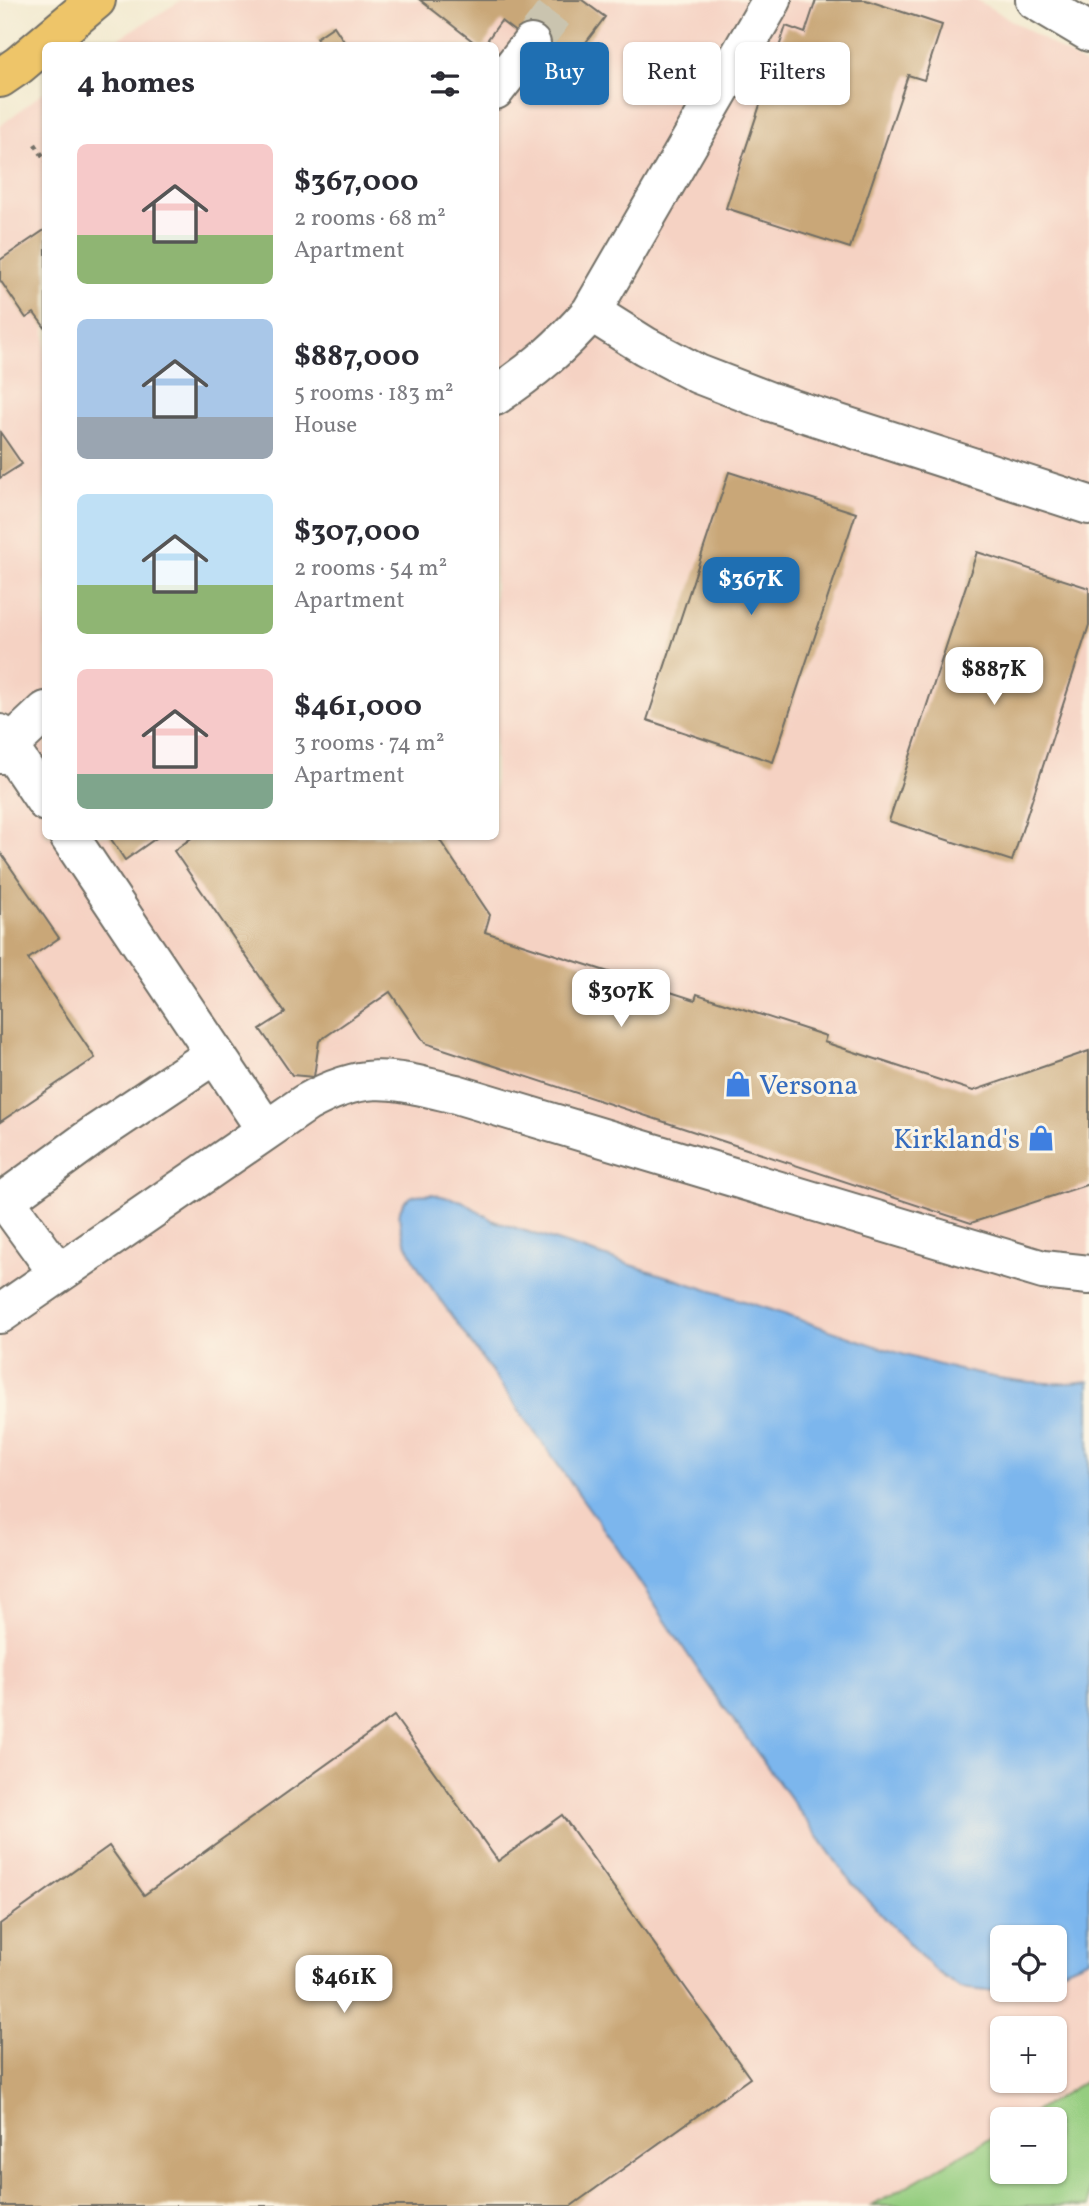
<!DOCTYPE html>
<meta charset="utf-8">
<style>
body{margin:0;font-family:Vollkorn,serif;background:#f7f7f7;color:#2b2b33;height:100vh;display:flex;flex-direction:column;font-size:26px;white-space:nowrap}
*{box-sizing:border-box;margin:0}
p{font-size:23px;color:#7c7c81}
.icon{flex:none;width:38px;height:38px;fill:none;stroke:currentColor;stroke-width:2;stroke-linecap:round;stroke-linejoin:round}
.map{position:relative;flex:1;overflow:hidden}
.panel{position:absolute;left:42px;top:42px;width:457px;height:798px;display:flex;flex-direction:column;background:#fff;border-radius:10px;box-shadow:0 2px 5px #0004}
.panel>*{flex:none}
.guide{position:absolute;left:520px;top:42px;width:464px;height:63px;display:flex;gap:14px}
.buttons{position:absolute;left:990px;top:1925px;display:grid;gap:14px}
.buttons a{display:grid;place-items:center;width:77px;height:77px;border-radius:10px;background:#fff;box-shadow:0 2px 5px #0004;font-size:35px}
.price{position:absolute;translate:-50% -60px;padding:0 16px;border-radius:14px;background:#fff;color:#222;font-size:23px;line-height:46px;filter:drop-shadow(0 2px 4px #0008)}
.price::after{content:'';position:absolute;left:50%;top:42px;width:21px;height:16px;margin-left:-10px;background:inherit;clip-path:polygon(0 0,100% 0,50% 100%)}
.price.active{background:#1f6fb2;color:#fff}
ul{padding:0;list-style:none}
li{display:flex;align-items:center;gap:21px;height:175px;padding:0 35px}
li span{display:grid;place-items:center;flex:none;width:196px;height:140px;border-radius:10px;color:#555}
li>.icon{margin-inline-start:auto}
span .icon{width:84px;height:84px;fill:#fffc;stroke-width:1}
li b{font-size:30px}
h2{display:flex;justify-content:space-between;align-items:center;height:84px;padding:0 35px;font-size:30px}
.chip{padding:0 24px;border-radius:10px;background:#fff;box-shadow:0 2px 5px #0004;font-size:24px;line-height:63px}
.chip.active{background:#1f6fb2;color:#fff}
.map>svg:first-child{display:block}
.built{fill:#f5d2c3;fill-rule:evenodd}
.green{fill:#95cd80;stroke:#607c56;stroke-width:2}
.water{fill:#7bb6ed;stroke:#53708c;stroke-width:2}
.building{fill:#c9a778}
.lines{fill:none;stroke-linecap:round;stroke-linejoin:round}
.minor-tunnel{stroke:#cac4af;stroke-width:38;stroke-dasharray:38 19;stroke-linecap:butt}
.minor-casing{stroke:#716e65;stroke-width:42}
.major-casing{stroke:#716e65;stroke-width:42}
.path{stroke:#716e65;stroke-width:4.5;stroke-dasharray:5 5;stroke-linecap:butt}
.minor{stroke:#fff;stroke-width:38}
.major{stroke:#eec569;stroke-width:38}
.labels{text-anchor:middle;stroke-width:6;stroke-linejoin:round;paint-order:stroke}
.shop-label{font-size:28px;fill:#366cbe;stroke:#fcf5e5;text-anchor:start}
</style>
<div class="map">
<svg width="1089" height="2206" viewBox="0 0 1089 2206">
<rect width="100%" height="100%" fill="#fcf5e5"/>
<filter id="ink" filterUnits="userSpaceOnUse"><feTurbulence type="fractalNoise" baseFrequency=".0143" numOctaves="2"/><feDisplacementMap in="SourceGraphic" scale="14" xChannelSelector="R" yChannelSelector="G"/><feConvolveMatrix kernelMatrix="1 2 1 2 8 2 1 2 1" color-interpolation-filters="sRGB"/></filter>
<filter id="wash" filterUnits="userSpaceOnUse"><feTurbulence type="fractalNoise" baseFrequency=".00686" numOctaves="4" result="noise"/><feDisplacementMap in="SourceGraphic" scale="28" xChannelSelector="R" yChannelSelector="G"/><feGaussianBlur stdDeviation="1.57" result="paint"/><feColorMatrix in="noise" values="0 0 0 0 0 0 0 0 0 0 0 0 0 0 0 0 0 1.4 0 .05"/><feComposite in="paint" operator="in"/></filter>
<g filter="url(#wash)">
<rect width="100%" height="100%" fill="#f2ead0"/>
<path class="built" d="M182,0h795l112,67v2012l-66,40h-20v12l-131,75h-872v-2080l45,-35 1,745h449v-790l-387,-1zM1003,1937h52v53h-52zM1003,2028h52v53h-52z"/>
<path class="green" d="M1089,2079v127h-217l131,-75v41h52v-53h-32z"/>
<path class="water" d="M432,1194l30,7 32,20c92,30 185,59 277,89 92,30 222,85 318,71v578l-34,15v-37h-52v51l-15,3 -28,-3 -28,-20 -81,-86 -143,-197 -95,-143 -189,-265c-10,-18 -45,-71 -8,-82 4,-1 11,0 16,-1z"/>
<g id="blocks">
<path class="building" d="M420,0h162l23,17 -40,53 -64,-49 -18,25h-4z
M816,0h50l76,25 -18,55 -16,-5 -58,173 -124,-40 60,-182 19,7z
M334,26l13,20h-26l-5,-8z
M46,229v100l-12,-16 -8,5 -26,-38v-20z
M0,432l22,32 -22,14z
M729,472l127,41 -83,249 -126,-42z
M977,552l112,36v37l-77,236 -123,-40z
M109,836h50l-34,24z
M194,836h243l53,79 -5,17 210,68 2,-6 129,42 -2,6 149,49 116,-40v133l-118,39 -546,-180 -35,-51 -71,49 -5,36 -22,-2 -32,-46 25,-16 -111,-162z
M0,852l59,86 -31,21 67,99 -95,64z
M394,1716l104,145 64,-46 188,263 -179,128h-571v-282l109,-78 35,49z"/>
</g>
</g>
<g filter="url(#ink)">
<use href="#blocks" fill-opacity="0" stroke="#716e65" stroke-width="2"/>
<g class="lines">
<path class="minor-tunnel" d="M531,44l33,-44"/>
<g class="minor-casing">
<path id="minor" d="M1035,0l54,32
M495,90l36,-46
M591,312l54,34 53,28 70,27 321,104
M495,396c38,-25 66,-49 96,-84l181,-312
M0,734l46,68
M0,754l46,-43
M69,836l197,294
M58,1273l-53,-73 92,-67 118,-79
M0,1314l306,-211c61,-34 86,-24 150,-9l587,176 46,5"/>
</g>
<g class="major-casing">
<path id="major" d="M0,78l19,-13 77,-65"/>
</g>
<path class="path" d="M35,144l11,17"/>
<use href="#minor" class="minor"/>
<use href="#major" class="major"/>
</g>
</g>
<defs>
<g id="shop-bare" transform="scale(2.1)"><path d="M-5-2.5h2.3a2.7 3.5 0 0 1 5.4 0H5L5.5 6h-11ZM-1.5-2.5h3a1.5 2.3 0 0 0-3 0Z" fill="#3f7fe0" stroke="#fcf5e5" stroke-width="2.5" paint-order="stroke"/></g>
</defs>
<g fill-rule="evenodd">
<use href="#shop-bare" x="738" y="1084"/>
<use href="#shop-bare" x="1041" y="1138"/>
</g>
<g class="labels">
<g class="shop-label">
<text x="759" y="1094">Versona</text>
<text x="1020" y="1148" text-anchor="end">Kirkland's</text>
</g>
</g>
</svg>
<div class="buttons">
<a><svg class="icon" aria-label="locate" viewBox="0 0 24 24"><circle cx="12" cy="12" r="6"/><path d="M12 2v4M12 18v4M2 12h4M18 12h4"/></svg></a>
<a>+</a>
<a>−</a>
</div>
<b class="price active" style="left:751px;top:617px">$367K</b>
<b class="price" style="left:994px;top:707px">$887K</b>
<b class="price" style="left:621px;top:1029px">$307K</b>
<b class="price" style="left:344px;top:2015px">$461K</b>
<div class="guide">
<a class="chip active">Buy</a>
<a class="chip">Rent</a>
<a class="chip">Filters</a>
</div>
<section class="panel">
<h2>4 homes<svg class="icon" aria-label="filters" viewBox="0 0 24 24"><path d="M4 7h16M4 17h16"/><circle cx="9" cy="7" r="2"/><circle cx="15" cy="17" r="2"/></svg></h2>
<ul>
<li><span style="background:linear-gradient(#f6c9c9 65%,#8fb573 0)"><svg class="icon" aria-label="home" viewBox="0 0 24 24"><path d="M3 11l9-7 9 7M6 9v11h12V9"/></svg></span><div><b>$367,000</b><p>2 rooms · 68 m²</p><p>Apartment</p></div></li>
<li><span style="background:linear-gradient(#a9c7e8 70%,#9aa5b1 0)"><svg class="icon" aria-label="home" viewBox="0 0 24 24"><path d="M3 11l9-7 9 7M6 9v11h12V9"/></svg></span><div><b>$887,000</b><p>5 rooms · 183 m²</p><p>House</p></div></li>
<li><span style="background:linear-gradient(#bfe0f5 65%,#8fb573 0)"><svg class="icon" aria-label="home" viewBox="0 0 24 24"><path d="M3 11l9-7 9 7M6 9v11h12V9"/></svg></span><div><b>$307,000</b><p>2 rooms · 54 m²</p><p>Apartment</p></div></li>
<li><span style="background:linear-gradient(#f6c9c9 75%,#7fa58c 0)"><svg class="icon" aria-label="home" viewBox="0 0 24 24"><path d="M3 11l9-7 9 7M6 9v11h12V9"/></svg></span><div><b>$461,000</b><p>3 rooms · 74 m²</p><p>Apartment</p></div></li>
</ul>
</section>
</div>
